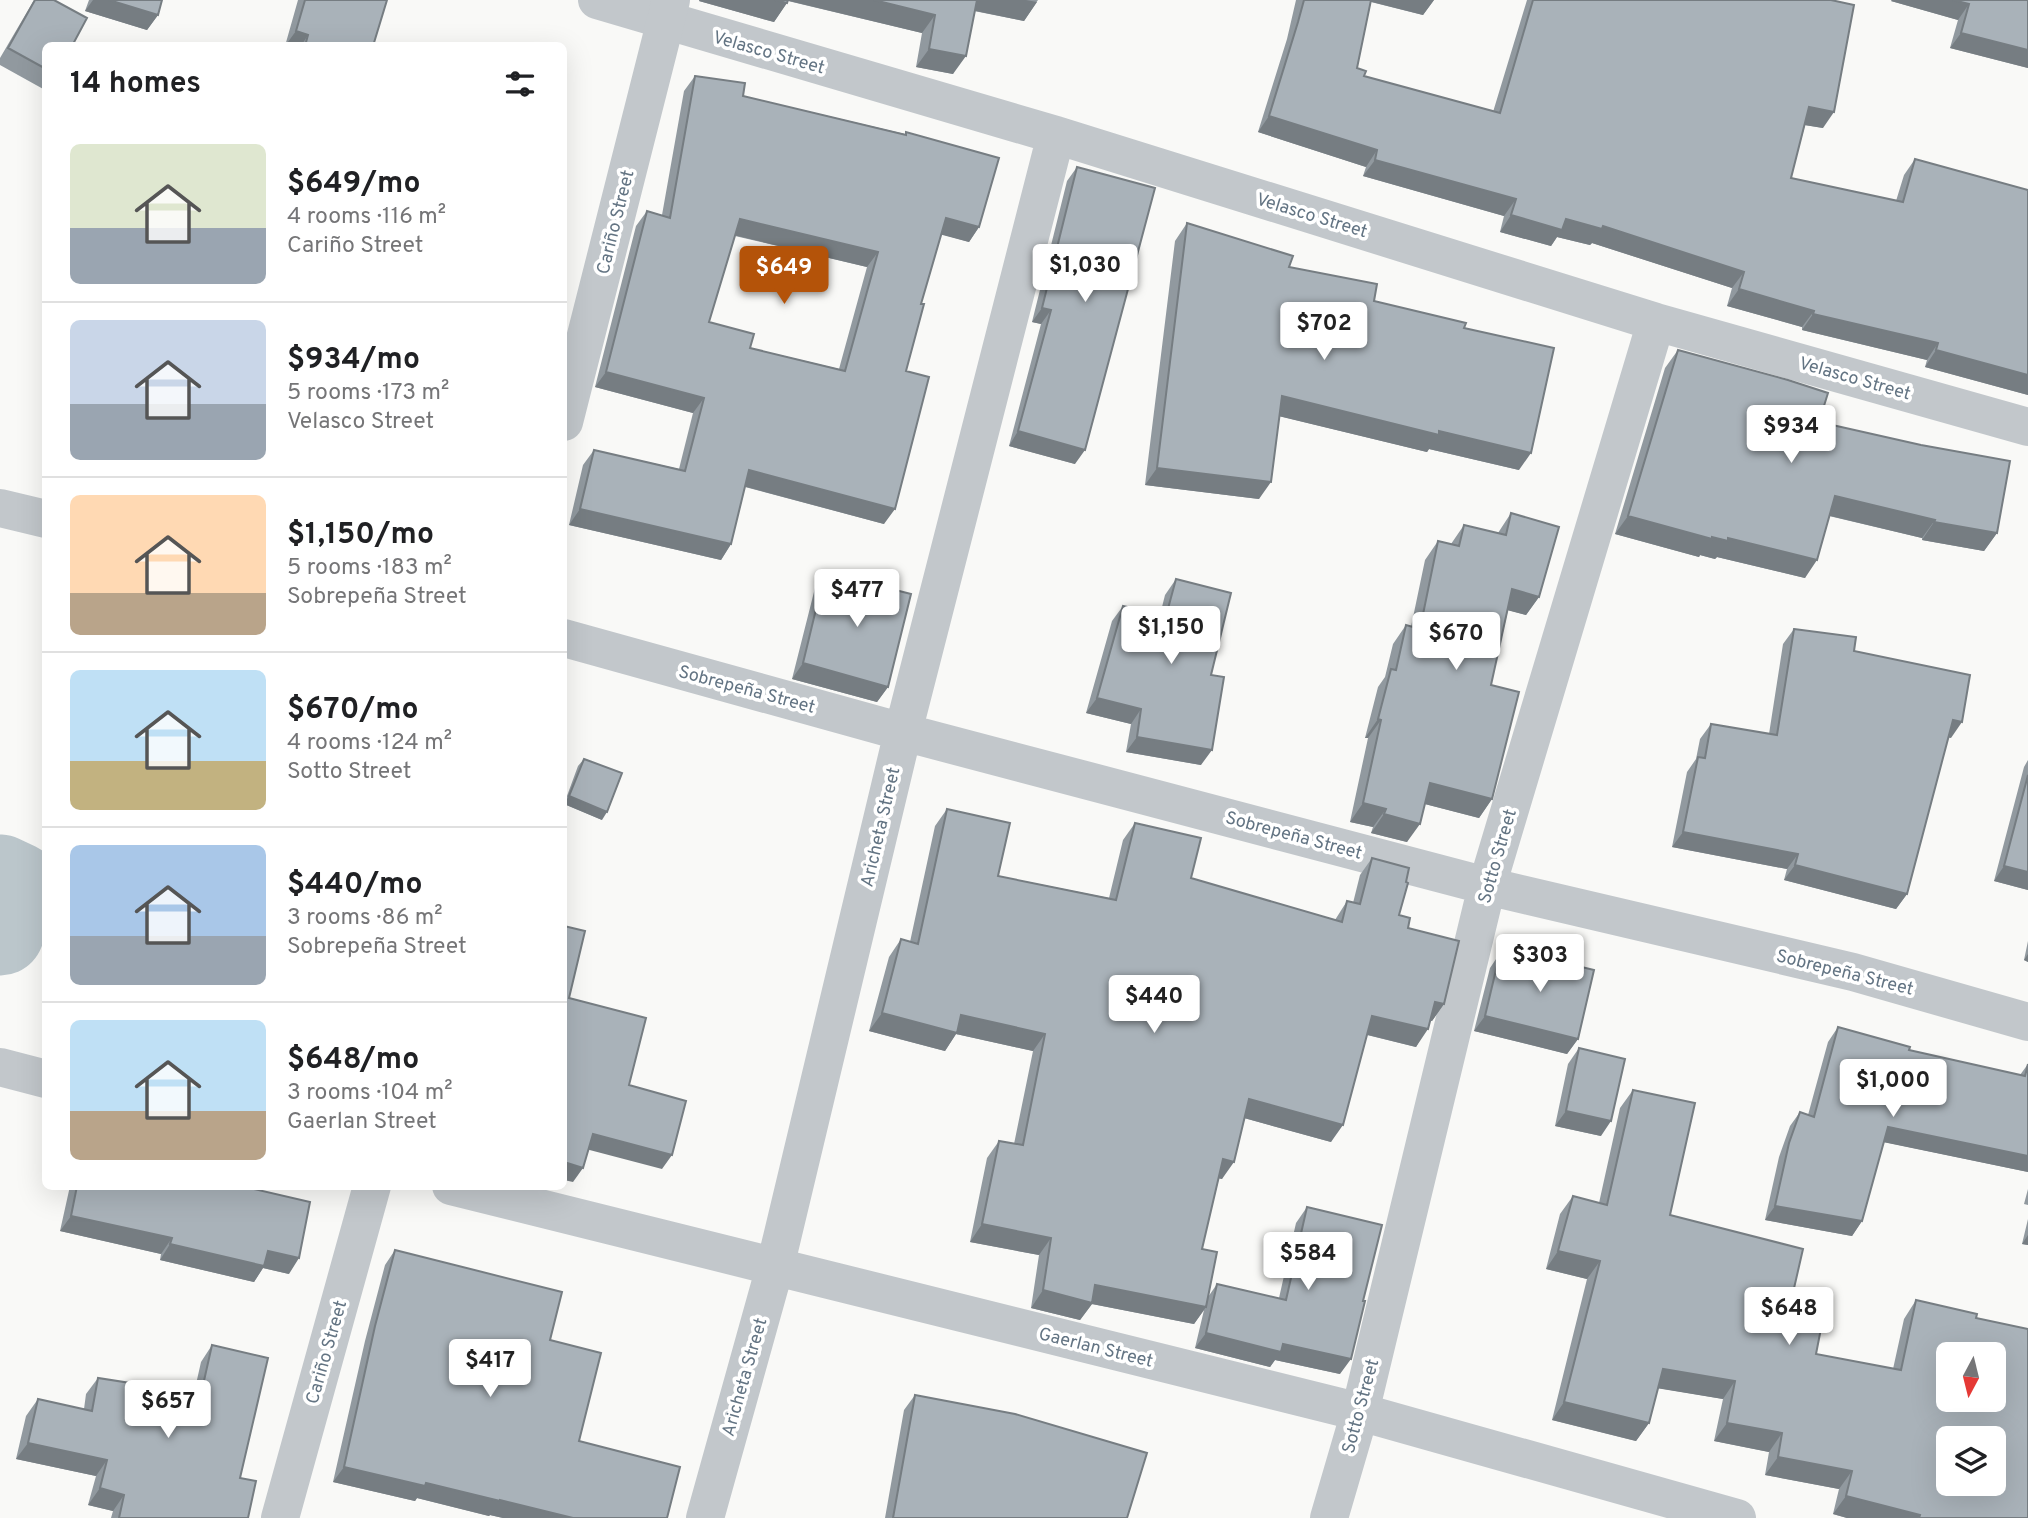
<!DOCTYPE html>
<meta charset="utf-8">
<style>
body{margin:0;font-family:Overpass,sans-serif;background:#f2f2f2;color:#202124;height:100vh;display:flex;flex-direction:column;font-size:26px;white-space:nowrap}
*{box-sizing:border-box;margin:0}
p{font-size:23px;color:#757577}
.icon{flex:none;width:38px;height:38px;fill:none;stroke:currentColor;stroke-width:2;stroke-linecap:round;stroke-linejoin:round}
.map{position:relative;flex:1;overflow:hidden}
.side{position:absolute;left:42px;top:42px;width:525px;height:1148px;display:flex;flex-direction:column;background:#fff;border-radius:10px;box-shadow:0 7px 28px #0002}
.side>*{flex:none}
.needle{width:46px;rotate:187deg}
.buttons{position:absolute;left:1936px;top:1342px;display:grid;gap:14px}
.buttons a{display:grid;place-items:center;width:70px;height:70px;border-radius:10px;background:#fff;box-shadow:0 7px 28px #0002;font-size:35px}
.price{position:absolute;translate:-50% -60px;padding:0 16px;border-radius:7px;background:#fff;color:#222;font-size:23px;line-height:46px;filter:drop-shadow(0 2px 4px #0008)}
.price::after{content:'';position:absolute;left:50%;top:42px;width:21px;height:16px;margin-left:-10px;background:inherit;clip-path:polygon(0 0,100% 0,50% 100%)}
.price.active{background:#b45309;color:#fff}
ul{padding:0;list-style:none}
li{display:flex;align-items:center;gap:21px;height:175px;padding:0 28px}
li+li{border-top:2px solid #e0e0e0}
li span{display:grid;place-items:center;flex:none;width:196px;height:140px;border-radius:10px;color:#555}
li>.icon{margin-inline-start:auto}
span .icon{width:84px;height:84px;fill:#fffc;stroke-width:1}
li b{font-size:30px}
h2{display:flex;justify-content:space-between;align-items:center;height:84px;padding:0 28px;font-size:30px}
.map>svg:first-child{display:block}
.lines{fill:none;stroke-linecap:round;stroke-linejoin:round}
.river{stroke:#bbc6cb;stroke-width:89}
.minor{stroke:#c2c7cb;stroke-width:38}
.tertiary{stroke:#c2c7cb;stroke-width:38}
.wall{fill:#91999f;fill-rule:evenodd}
.shaded-wall{fill:#767d82}
.building{fill:#a9b2b9;stroke:#767d82;stroke-width:2;fill-rule:evenodd}
.labels{text-anchor:middle;stroke-width:7;stroke-linejoin:round;paint-order:stroke}
.street-label{font-size:18px;fill:#637483;stroke:#fff}
</style>
<div class="map">
<svg width="2028" height="1518" viewBox="0 0 2028 1518">
<rect width="100%" height="100%" fill="#f9f9f7"/>
<g class="lines">
<path class="river" d="M0,879l17,8 -17,44"/>
<path class="minor" d="M597,0l459,135 600,187 372,105
M0,508l46,11
M564,638l339,94 584,154 366,86 175,50
M0,1067l46,12
M451,1186l909,226 377,106
M705,1518l70,-251 128,-535 153,-597
M1329,1518l31,-106 127,-526 169,-564"/>
<path class="tertiary" d="M564,422l107,-422
M280,1518l92,-332"/>
</g>
<path class="wall" d="M34,0h20l-8,46 -1,44 -45,-25v-7z
M89,0h73l-4,15 -11,15 -62,-19z
M298,0h89l-14,46h-88z
M699,0h339l-14,21 -50,-10 -21,63 -37,-7 6,-34 -134,-32 -14,21 -75,-21z
M1296,0h138l-11,15 -52,-13 -14,66 7,8 129,36 34,-112h304l-8,128 -18,-3 -14,53 105,23 8,-26 11,-16 113,31v205l-103,-28 2,-7 -125,-30v-3l-75,-21 5,-18 -140,-45 -2,2 -33,-8 -6,9 -51,-14 4,-16 -141,-40 3,-9 -108,-35 29,-93z
M1892,0h136v68l-78,-20 8,-28 -67,-19z
M695,76l48,20 162,38 1,-2 73,95 -10,15 -28,-8 -20,70 -15,67 -22,153 -139,-37 -14,57 -10,16 -152,-35 14,-60 11,-15 85,19 14,-56 -98,-26 41,-161 11,-15 15,4 22,-124zM735,236l132,31 -28,102 -89,-21 -41,-26z
M1077,167l-2,297 -66,-18 32,-122 -9,-2 35,-141z
M1187,223l102,44 85,34 90,27 55,142 -90,-21 -2,3 -148,-36 -20,83 -114,-14 30,-244z
M1678,350l141,72 178,111 -13,18 -62,-11v-2l-93,-22 -24,62 -88,-21 -2,2 -15,-4 -1,2 -84,-23 50,-166z
M1511,513l28,84 -13,18 -18,-5 -17,75 1,114 -13,19 -54,-14 -18,38 -36,-9 2,-6 -23,-5 18,-84h-3l13,-51 7,-10 8,-33 13,-19 5,2 14,-67 13,-19 13,3 13,-19 34,8z
M825,572l63,115 -11,15 -85,-23 23,-91z
M1176,579l35,96 -10,90 -75,-13 5,-28 -45,-11 26,-92 11,-15 37,9 5,-20z
M1794,629l60,22 97,87 -3,-1 -41,157 -11,15 -112,-29 3,-11 -115,-22 15,-75 9,-13 4,-20 11,-15 58,10 14,-90z
M584,759l18,61 -38,-16 14,-38z
M2028,760v130l-34,-9 30,-114z
M947,809l51,67 111,22 14,-58 12,-17 56,55 144,42 12,-19 6,2 7,-28 12,-17 72,146 -12,17h-2l-14,26 -49,-12 -36,107 -87,-24 -22,61 -3,-1 -17,71 6,48 9,-13 62,14 17,-75 11,-16 33,167 -65,-14 -5,7 -75,-19 9,-38 -10,14 -102,-20 -12,16 -49,-12 8,-53 -69,-13 17,-84 12,-17 15,3 19,-93 -77,-17 -11,17 -76,-20 20,-74 12,-18 9,3 25,-116z
M2028,941v21l-4,-2z
M1520,952l58,87 -11,15 -93,-23 16,-63 10,-15 16,4z
M1838,1027l71,23 111,25 8,-11v108l-144,-30 -22,79 -10,15 -87,-16 14,-63 11,-31 10,-14 8,3 20,-73z
M1579,1048l22,88 -46,-10 13,-62z
M1633,1090l37,125 122,82 24,57 77,15 11,-50 12,-19 60,18 52,200h-181l-14,-4 6,-25 -74,-14 4,-23 -55,-11 9,-42 -65,-11 -9,35 -13,18 -84,-21 35,-141 -41,-10 14,-55 13,-18 26,7 21,-95z
M70,1186h171l48,88 -26,-6 -9,14 -94,-22 1,-6 -101,-23z
M2028,1189v16l-4,-1z
M2028,1219v26l-6,-1z
M395,1250l155,90 29,101 88,77h-164l-13,-3 -1,1 -72,-18 -2,3 -82,-19 32,-141 20,-76z
M212,1345l36,173h-137l2,-7 -25,-6 8,-29 -80,-17 10,-43 12,-17 46,10 2,-15 12,-16 96,15 7,-31z
M915,1395l212,123h-242l19,-108z"/>
<path class="shaded-wall" d="M93,0h16l49,15 -11,15 -62,-19z
M700,0h75l12,3 -13,19 -75,-21z
M785,0h89l61,15 -13,18z
M972,0h54l11,2 -13,19 -58,-12z
M1364,0h70l-11,15z
M1892,0h61l16,4 -11,16 -67,-19z
M296,31l12,4 -7,11h-16z
M1961,33l67,17v18l-78,-20z
M929,49l37,7 -13,18 -37,-7z
M1809,107l25,5 -11,16 -25,-4z
M1269,116l108,34 -11,17 -108,-35z
M1375,160l141,39 -12,17 -141,-40z
M1511,215l55,4 37,7 141,46 -12,16 -140,-45 -2,2 -33,-8 -6,9 -51,-14z
M946,218l33,9 -10,15 -34,-9z
M740,219l138,33 -11,15 -138,-33z
M1739,289l75,22 -12,16 -75,-21z
M1042,308l9,2 -10,14 -9,-2z
M1813,314l125,29 -11,17 -125,-30z
M1936,350l92,25v20l-103,-28z
M606,372l98,26 -11,15 -98,-26z
M1282,396l157,35 92,22 -12,17 -90,-21 -2,3 -157,-38z
M1018,431l67,19 -10,14 -66,-18z
M1157,468l114,14 -12,17 -114,-14z
M749,470l146,39 -11,15 -145,-39z
M1835,496l100,24 -13,18 -100,-24z
M580,509l151,35 -10,16 -152,-35z
M1628,516l84,21 16,1 89,22 -12,18 -88,-21 -2,2 -15,-4 -1,2 -84,-23z
M1934,522l63,11 -13,18 -62,-11z
M1512,589l27,8 -13,18 -27,-7z
M803,663l85,24 -11,15 -85,-23z
M1097,698l44,11 -10,15 -45,-11z
M1378,719l3,1 -13,18h-3z
M1953,720l9,2 -11,16 -9,-2z
M1137,737l75,13 -11,15 -75,-13z
M1430,783l62,16 -13,19 -62,-16z
M569,796l38,16 -5,8 -38,-16z
M1363,803l23,6 -13,18 -23,-5z
M1384,814l36,10 -13,18 -36,-9z
M1683,832l115,22 -11,15 -115,-22z
M1795,865l112,29 -11,15 -112,-29z
M2004,866l24,6v18l-34,-9z
M2028,954v8l-4,-2z
M1435,1002l9,2 -12,17 -9,-2z
M882,1013l79,2 84,19 -12,17 -77,-17 -11,17 -76,-20z
M1372,1016l56,13 -12,18 -56,-14z
M1485,1016l93,23 -11,15 -93,-23z
M1249,1099l94,26 -12,17 -94,-26z
M1566,1111l45,10 -10,15 -46,-10z
M1888,1127l140,29v16l-150,-31z
M593,1134l79,21 -10,14 -80,-21z
M1223,1159l11,3 -12,17 -11,-2z
M564,1162l19,6 -10,14 -9,-2z
M1775,1206l87,15 -10,15 -87,-16z
M71,1216l101,22 -11,16 -101,-23z
M982,1224l69,14 -12,17 -69,-13z
M2028,1235v10l-6,-1z
M170,1244l98,7 31,7 -10,16 -26,-6 -9,14 -94,-22z
M1558,1251l42,10 -13,18 -41,-10z
M1095,1285l111,22 -12,17 -102,-20 -12,16 -49,-12 12,-18z
M1206,1333l77,11 68,15 -11,15 -65,-14 -5,7 -75,-19z
M1663,1369l72,12 -12,18 -73,-12z
M1564,1402l85,21 -13,18 -84,-21z
M1727,1423l55,10 -13,19 -55,-11z
M28,1443l79,17 -11,16 -80,-17z
M1778,1457l74,14 -13,18 -74,-14z
M344,1467l82,16 74,17 73,18h-70l-13,-3 -1,1 -72,-18 -2,3 -82,-19z
M100,1488l24,7 -11,16 -25,-6z
M1846,1496l74,19 -2,3h-71l-14,-4z"/>
<path class="building" d="M35,0h19l33,18 -15,28h-26v23l-38,-21z
M109,0h53l-4,15z
M305,0h82l-14,46h-68l3,-11 -12,-4z
M775,0h13l-1,3z
M874,0h103l-11,56 -37,-7 6,-34z
M1304,0h67l-14,68 9,3 -2,5 136,37 33,-113h298l23,5 -20,107 -25,-5 -18,71 112,24 12,-43 113,31v185l-92,-25 2,-7 -125,-29 1,-3 -75,-22 5,-17 -141,-46 -1,3 -36,-10 -4,11 -51,-15 5,-16 -141,-39 2,-10 -108,-34 29,-94z
M1953,0h75v50l-67,-17 8,-29z
M695,76l50,7 -2,13 163,39v-3l93,26 -20,69 -33,-9 -25,86h3l-18,67 23,6 -34,132 -146,-39 -18,74 -151,-35 14,-59 91,21 19,-73 -98,-26 41,-161 23,7zM740,219l138,33 -33,119 -95,-23 4,-14 -45,-12z
M1077,167l78,21 -70,262 -67,-19 33,-121 -9,-2z
M1187,223l106,33 -4,11 88,17 -3,17 92,22 -2,5 90,20 -23,105 -92,-22v4l-157,-39 -11,86 -114,-14z
M1678,350l110,30 40,13 -9,29 102,23 89,16 -13,72 -63,-11 1,-2 -100,-24 -18,64 -89,-22v3l-16,-4v2l-84,-23z
M1511,513l48,14 -20,70 -27,-8 -21,96 28,7 -27,107 -62,-16 -10,41 -36,-10 2,-5 -23,-6 18,-83 -3,-1 13,-50 5,1 10,-45 14,4 18,-88 21,5 5,-21 42,10z
M825,572l86,22 -23,93 -85,-24z
M1176,579l55,14 -20,82 13,2 -12,73 -75,-13 4,-28 -44,-11 26,-92 43,10z
M1794,629l62,8 -2,14 116,24 -8,47 -9,-2 -46,174 -112,-29 3,-11 -115,-22 15,-75 7,1 6,-34 66,11z
M584,759l38,14 -15,39 -38,-16z
M2028,775v97l-24,-6z
M947,809l63,14 -12,53 118,24 19,-77 66,15 -10,40 151,44 5,-21 13,3 12,-46 37,10 -3,14 2,1 -9,32 11,3 -2,10 51,13 -15,63 -9,-2 -7,27 -56,-13 -29,109 -94,-26 -15,63 -11,-3 -21,90 15,3 -11,55 -111,-22 -3,18 -49,-13 8,-52 -69,-14 17,-83 24,4 22,-111 -84,-19 -4,18 -75,-20 19,-74 17,5z
M564,926l21,5 -16,67 77,20 -17,67 57,16 -14,54 -79,-21 -10,34 -19,-6z
M1520,952l74,18 -16,69 -93,-23 15,-63 18,4z
M1838,1027l72,20 -1,3 116,26 3,-12v92l-140,-29 -26,94 -87,-15 14,-63 11,-31 14,5z
M1579,1048l46,11 -14,62 -45,-10z
M1633,1090l62,13 -25,112 133,34 -11,48 34,6 -10,51 85,16 15,-70 61,14 -1,4 52,11v189h-109l1,-3 -74,-19 6,-25 -74,-14 4,-24 -55,-10 8,-42 -72,-12 -14,54 -85,-21 36,-141 -42,-10 15,-55 34,9zM1948,1354h45v46h-45zM1948,1438h45v46h-45z
M77,1186h164l69,16 -11,56 -31,-7 -4,15 -94,-22 2,-6 -101,-22z
M1307,1207l75,18 -19,76h2l-14,58 -68,-15 -2,8 -75,-19 11,-49 69,16z
M395,1250l167,42 -12,48 51,13 -22,88 101,26 -13,51h-94l-73,-18v1l-74,-18 -1,3 -81,-19 31,-141z
M212,1345l56,13 -28,120 16,3 -8,37h-129l5,-23 -24,-7 7,-28 -79,-17 10,-44 54,12 6,-33 103,16z
M915,1395l100,19 132,39 -20,65h-234z"/>
<g class="labels">
<g class="street-label">
<text transform="translate(769 52) rotate(16)" y="6">Velasco Street</text>
<text transform="translate(1312 215) rotate(17)" y="6">Velasco Street</text>
<text transform="translate(615 222) rotate(-76)" y="6">Cariño Street</text>
<text transform="translate(1855 378) rotate(16)" y="6">Velasco Street</text>
<text transform="translate(747 689) rotate(15)" y="6">Sobrepeña Street</text>
<text transform="translate(880 827) rotate(-77)" y="6">Aricheta Street</text>
<text transform="translate(1294 835) rotate(15)" y="6">Sobrepeña Street</text>
<text transform="translate(1497 856) rotate(-74)" y="6">Sotto Street</text>
<text transform="translate(1845 972) rotate(14)" y="6">Sobrepeña Street</text>
<text transform="translate(1096 1347) rotate(14)" y="6">Gaerlan Street</text>
<text transform="translate(326 1352) rotate(-74)" y="6">Cariño Street</text>
<text transform="translate(744 1377) rotate(-74)" y="6">Aricheta Street</text>
<text transform="translate(1360 1406) rotate(-75)" y="6">Sotto Street</text>
</g>
</g>
</svg>
<div class="buttons">
<a><svg class="needle" viewBox="-14 -14 28 28"><path d="M0-13l5 13h-10z" fill="#e53935"/><path d="M0 13l5-13h-10z" fill="#757577"/></svg></a>
<a><svg class="icon" aria-label="layers" viewBox="0 0 24 24"><path d="M12 4l9 5-9 5-9-5zM3 14l9 5 9-5"/></svg></a>
</div>
<b class="price" style="left:1085px;top:304px">$1,030</b>
<b class="price active" style="left:784px;top:306px">$649</b>
<b class="price" style="left:1324px;top:362px">$702</b>
<b class="price" style="left:1791px;top:465px">$934</b>
<b class="price" style="left:857px;top:629px">$477</b>
<b class="price" style="left:1171px;top:666px">$1,150</b>
<b class="price" style="left:1456px;top:672px">$670</b>
<b class="price" style="left:1540px;top:994px">$303</b>
<b class="price" style="left:1154px;top:1035px">$440</b>
<b class="price" style="left:1893px;top:1119px">$1,000</b>
<b class="price" style="left:1308px;top:1292px">$584</b>
<b class="price" style="left:1789px;top:1347px">$648</b>
<b class="price" style="left:490px;top:1399px">$417</b>
<b class="price" style="left:168px;top:1440px">$657</b>
<section class="side">
<h2>14 homes<svg class="icon" aria-label="filters" viewBox="0 0 24 24"><path d="M4 7h16M4 17h16"/><circle cx="9" cy="7" r="2"/><circle cx="15" cy="17" r="2"/></svg></h2>
<ul>
<li><span style="background:linear-gradient(#dfe7d0 60%,#9aa5b1 0)"><svg class="icon" aria-label="home" viewBox="0 0 24 24"><path d="M3 11l9-7 9 7M6 9v11h12V9"/></svg></span><div><b>$649/mo</b><p>4 rooms · 116 m²</p><p>Cariño Street</p></div></li>
<li><span style="background:linear-gradient(#c9d6e8 60%,#9aa5b1 0)"><svg class="icon" aria-label="home" viewBox="0 0 24 24"><path d="M3 11l9-7 9 7M6 9v11h12V9"/></svg></span><div><b>$934/mo</b><p>5 rooms · 173 m²</p><p>Velasco Street</p></div></li>
<li><span style="background:linear-gradient(#ffd9b3 70%,#b9a48a 0)"><svg class="icon" aria-label="home" viewBox="0 0 24 24"><path d="M3 11l9-7 9 7M6 9v11h12V9"/></svg></span><div><b>$1,150/mo</b><p>5 rooms · 183 m²</p><p>Sobrepeña Street</p></div></li>
<li><span style="background:linear-gradient(#bfe0f5 65%,#c2b280 0)"><svg class="icon" aria-label="home" viewBox="0 0 24 24"><path d="M3 11l9-7 9 7M6 9v11h12V9"/></svg></span><div><b>$670/mo</b><p>4 rooms · 124 m²</p><p>Sotto Street</p></div></li>
<li><span style="background:linear-gradient(#a9c7e8 65%,#9aa5b1 0)"><svg class="icon" aria-label="home" viewBox="0 0 24 24"><path d="M3 11l9-7 9 7M6 9v11h12V9"/></svg></span><div><b>$440/mo</b><p>3 rooms · 86 m²</p><p>Sobrepeña Street</p></div></li>
<li><span style="background:linear-gradient(#bfe0f5 65%,#b9a48a 0)"><svg class="icon" aria-label="home" viewBox="0 0 24 24"><path d="M3 11l9-7 9 7M6 9v11h12V9"/></svg></span><div><b>$648/mo</b><p>3 rooms · 104 m²</p><p>Gaerlan Street</p></div></li>
</ul>
</section>
</div>
